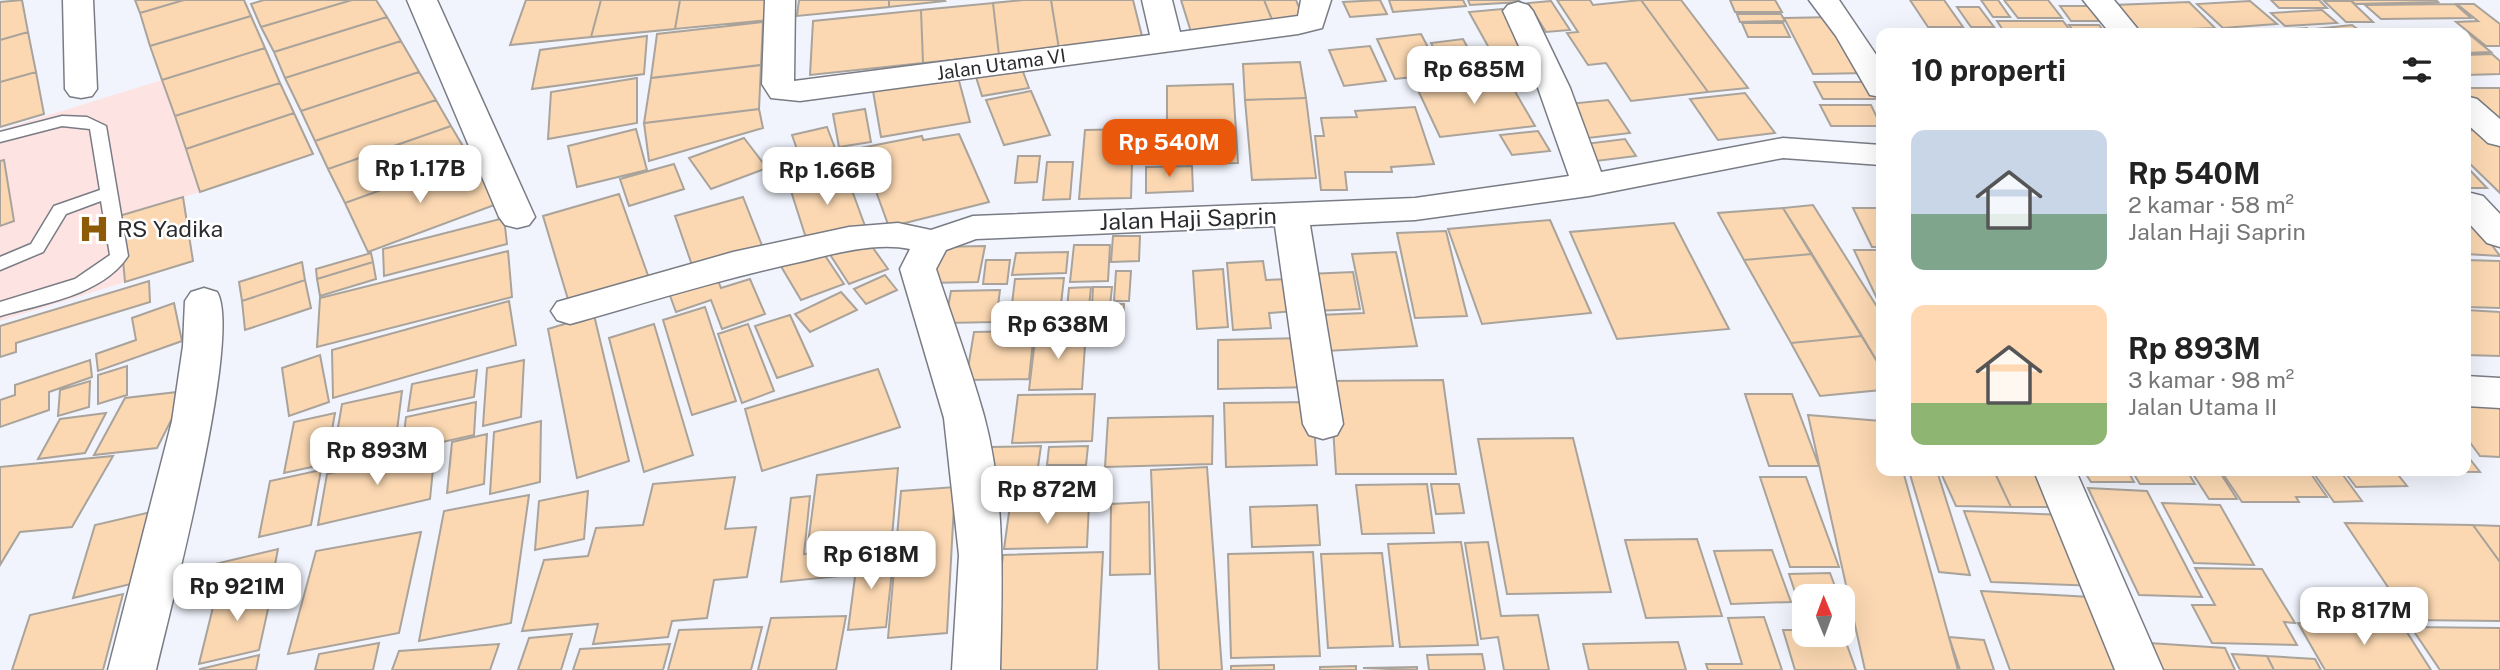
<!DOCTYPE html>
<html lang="id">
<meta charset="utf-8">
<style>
body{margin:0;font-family:"Public Sans",sans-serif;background:#f6f6f6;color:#222;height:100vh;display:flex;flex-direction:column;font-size:26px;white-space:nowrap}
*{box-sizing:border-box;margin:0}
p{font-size:23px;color:#767676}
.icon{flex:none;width:38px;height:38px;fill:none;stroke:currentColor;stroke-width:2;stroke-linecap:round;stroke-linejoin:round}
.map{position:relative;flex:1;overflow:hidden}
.side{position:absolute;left:1876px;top:28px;width:595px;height:448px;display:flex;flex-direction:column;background:#fff;border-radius:14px;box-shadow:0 7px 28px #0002}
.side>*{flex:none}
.needle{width:46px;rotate:359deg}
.fabs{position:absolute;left:1792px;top:584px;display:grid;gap:14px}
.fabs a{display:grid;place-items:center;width:63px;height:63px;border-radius:14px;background:#fff;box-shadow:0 7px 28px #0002;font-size:35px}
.price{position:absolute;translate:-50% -60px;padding:0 16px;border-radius:14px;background:#fff;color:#222;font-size:23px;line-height:46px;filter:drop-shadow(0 2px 4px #0008)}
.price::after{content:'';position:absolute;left:50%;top:42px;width:21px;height:16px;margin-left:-10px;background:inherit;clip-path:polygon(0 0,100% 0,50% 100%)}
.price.current{background:#ea580c;color:#fff}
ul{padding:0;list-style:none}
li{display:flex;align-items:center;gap:21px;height:175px;padding:0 35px}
li span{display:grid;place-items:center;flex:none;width:196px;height:140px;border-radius:14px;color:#555}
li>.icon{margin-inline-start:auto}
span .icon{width:84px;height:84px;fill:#fffc;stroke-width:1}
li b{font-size:30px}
h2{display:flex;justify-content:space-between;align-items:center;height:84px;padding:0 35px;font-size:30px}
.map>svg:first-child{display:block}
.medical{fill:#fee3e3}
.building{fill:#fbd8b2;stroke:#a9a39b;stroke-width:2}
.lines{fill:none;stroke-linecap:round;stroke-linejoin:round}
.service-casing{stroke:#797c84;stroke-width:3}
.minor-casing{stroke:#797c84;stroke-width:3}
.service{fill:#fff;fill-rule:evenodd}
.minor{fill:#fff;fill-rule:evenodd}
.labels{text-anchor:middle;stroke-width:5;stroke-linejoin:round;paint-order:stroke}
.far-street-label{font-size:19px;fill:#2a2b2e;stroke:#fff}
.street-label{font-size:23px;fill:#2a2b2e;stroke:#fff}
.poi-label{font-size:23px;fill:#2a2b2e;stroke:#fff;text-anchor:start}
</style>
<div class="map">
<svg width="2500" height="670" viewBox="0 0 2500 670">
<rect width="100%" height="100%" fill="#f1f4fd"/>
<path class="medical" d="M162,80l38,112 -16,5 9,64 -193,60v-191z"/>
<path class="building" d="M22,0l6,32 -28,8v-38z
M135,0h49l-44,13z
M184,0h60l7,16 -101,30 -10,-33z
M264,0h88l-91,27 -10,-23z
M352,0h24l11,17 -113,35 -13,-25z
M526,0h75l-10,37 -81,8z
M601,0h79l-5,29 -84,8z
M680,0h90l-2,20 -93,9z
M799,0h90v7l-92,9z
M889,0h55l1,1 -56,6z
M1023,0h28l8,49 -60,6 -6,-52z
M1051,0h82l10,40 -84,9z
M1181,0h83l9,22 -82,10z
M1264,0h32l8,19 -31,3z
M1380,0l7,14 -37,3 -7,-15z
M1389,0h74l3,6 -73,6z
M1468,0h51l1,2 -50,3z
M1557,0h33l3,5 48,-5 67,92 -77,9 -25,-38 -18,2 -21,-32 11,-1z
M1641,0h40l67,88 -40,4z
M1730,0h45l7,12h-47z
M1910,0h34l19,27h-35z
M1981,0h17l12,17h-17z
M2004,0h44l14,18h-44z
M2271,0h48l8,8h-48z
M2351,0h85l2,2 -83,2z
M1551,1l19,29 -24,2 -18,-29z
M2250,1l27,23 -54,4 -26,-24z
M2324,1h27l22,21h-27z
M2189,2l26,26 -75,3 -25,-26z
M993,3l6,52 -76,8 -2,-53z
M2455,4l16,14 -90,1 -16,-14z
M2457,4h17l26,20v22h-14l-30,-24 22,-1z
M2060,6h29l12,15h-30z
M1957,7h22l15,20h-23z
M1502,9l26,44 -34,4 -25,-45z
M921,10l2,53 -113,12 3,-54z
M2322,10l15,13 -52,3 -14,-13z
M1737,14h44l4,7 -45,1z
M251,16l14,32 -103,32 -12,-34z
M387,17l14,24 -116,37 -11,-26z
M1837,17l31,56 -55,1 -29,-56z
M1997,21h66l9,12h-67z
M763,22l-2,43 -110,13 6,-44z
M1742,23h41l7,14h-42z
M2069,25h30l6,8h-30z
M2352,25l11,8h-43l-5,-4z
M2307,28l6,5 -60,-1z
M2464,30l27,22 -25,1v-20h-92z
M28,32l8,40 -36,10v-42z
M1421,34l21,40 -47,5 -18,-40z
M647,36l-3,38 -112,15 8,-39z
M1463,39l16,30 -33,4 -15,-30z
M401,41l18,31 -118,39 -16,-33z
M1370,46l16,35 -42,5 -15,-36z
M265,48l15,35 -105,33 -13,-36z
M2492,54l8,7v13l-34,1v-20z
M1300,62l6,36 -61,2 -2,-36z
M761,65l-2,44 -115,14 7,-45z
M1022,69l7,19 -47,8 -6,-19z
M36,72l8,42 -44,13v-45z
M419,72l17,28 -121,41 -14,-30z
M1506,76l29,50 -95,11 -24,-51z
M958,77l12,45 -89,15 -8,-46z
M637,78v45l-89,16 3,-47z
M1814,82h58l9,17h-58z
M280,83l14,30 -108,36 -11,-33z
M1233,84l5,79 -71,1v-5h-24v-30l24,-1v-42z
M2466,88h34v42l-34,-31z
M1031,91l19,44 -46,10 -18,-45z
M1745,93l30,40 -57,7 -28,-41z
M1306,98l10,80 -64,2 -7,-80z
M436,100l15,26 -123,43 -13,-28z
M1608,100l22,33 -42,5 -20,-34z
M1820,105h51l10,21h-50z
M1415,107l19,57 -43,3 1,5h-47l2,18h-26l-6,-54h9l-3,-18 36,-1 -2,-6z
M759,109l4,19 -114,33 -5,-38z
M865,109l6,33 -32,5 -6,-33z
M294,113l19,41 -113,38 -14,-43z
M451,126l19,32 -125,45 -17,-34z
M827,127l14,37 -36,8 -13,-37z
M636,129l11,41 -70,17 -9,-41z
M1133,129l-2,69 -52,1 6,-69z
M2466,130l26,1 8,7v55l-34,-33z
M1538,131l12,20 -38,4 -12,-20z
M959,134l30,68 -100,25 -23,-63 -18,3 -3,-16 77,-15 1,4z
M744,138l23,30 -56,21 -22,-31z
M1625,139l11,17 -40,5 -11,-17z
M1018,156h22l-3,26 -22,1z
M470,158l27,46 -129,48 -23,-49z
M4,160l10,61 -14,5v-65z
M1047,162h26l-3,37 -27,1z
M674,164l10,25 -55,17 -9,-27z
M1192,166l1,25 -47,2v-26z
M2466,166l21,22h-21z
M846,174l19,52 -58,15 -17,-53z
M619,194l31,87 -80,25 -27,-90z
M183,197l10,64 -68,21 -6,-66z
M743,197l20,51 -70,20 -18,-52z
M1813,205l68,108v55l-98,-160z
M1783,208l29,46 -68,6 -26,-47z
M1853,208h28v39h-9z
M504,218l3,26 -123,32 -1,-27z
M1550,220l41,93 -109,11 -34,-95z
M1674,223l55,106 -112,10 -47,-107z
M2466,225h11l23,31 -34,-2z
M1446,231l21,85 -52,2 -18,-85z
M1113,236h27l-1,25 -28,1z
M866,238l22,31 -39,15 -20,-31z
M1074,245h36l-2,36 -38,1z
M985,246l-7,36 -51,1 7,-36z
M820,248l24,36 -43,16 -22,-37z
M1854,250h27v57z
M508,251l4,46 -195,50 3,-49z
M1068,252l-2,21 -54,2 4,-22z
M1396,252l21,94 -91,5 -6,-36 44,-2 -12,-59z
M371,253l2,9 -56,17 -1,-10z
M1812,254l50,82 -71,7 -47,-83z
M986,260h24l-3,24h-24z
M2466,260l34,1v47l-34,-1z
M1263,261l3,19 24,-1 4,32 -25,2 2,15 -38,2 -6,-67z
M302,262l3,18 -63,21 -3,-19z
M373,262l3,17 -56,17 -3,-17z
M1223,269l5,58 -31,2 -4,-58z
M1116,271h15l-2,30h-15z
M1353,272l7,37 -46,2 -6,-37z
M885,275l12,15 -31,14 -12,-15z
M717,278l4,10 29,-9 15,35 -43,15 -11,-29 -35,12 -7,-19z
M1064,278l-3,26h-49l3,-25z
M305,280l6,28 -66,22 -3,-29z
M149,281l1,21 -134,41v9l-16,5v-31z
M1091,287l-2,20 -22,1 2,-20z
M1093,287h19l-2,19 -18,1z
M1000,290l-4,32 -51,1 6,-32z
M841,292l16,18 -47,22 -15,-18z
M509,301l7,44 -183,53 -1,-48z
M174,303l8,38 -84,30 -2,-17 40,-14 -4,-22z
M1113,304h11l-1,21h-10z
M705,307l31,94 -44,14 -29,-95z
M1015,310h50l-1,15 -51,1z
M2466,310l34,2v44l-34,-1z
M594,315l35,146 -52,17 -29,-149z
M790,315l23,51 -36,12 -22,-52z
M654,324l39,131 -49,17 -35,-134z
M748,324l26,67 -32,12 -24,-69z
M1034,331l-5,48 -63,1 8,-48z
M1086,331l-4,58 -53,1 7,-58z
M1862,336l19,32v22l-61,6 -29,-53z
M1307,338l4,49 -93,2v-49z
M320,355l9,47 -40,14 -7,-48z
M90,360l2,17 -43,15v18l-49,17v-27l15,-5v-10z
M524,360l-3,57 -38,9 4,-58z
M127,366v29l-29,9v-29z
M878,369l22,58 -138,44 -17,-62z
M477,370l-3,27 -66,14 4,-27z
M1443,380l13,94h-120l-6,-93z
M90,381l-1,26 -31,9 2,-26z
M186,391l-29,57 -63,7 31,-57z
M402,391l-8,63 -63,14 11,-64z
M1095,394l-3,47 -80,2 6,-48z
M1745,394h47l27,72h-50z
M476,402l-2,33 -72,16 4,-34z
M1312,402l5,63 -91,2 -2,-64z
M2466,402l34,1v54l-20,-1 -14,-19z
M106,413l-21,40 -47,6 22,-40z
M335,413l-9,51 -42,9 10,-51z
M1808,415l73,6v50h22l55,199h-93z
M1213,416l-1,48 -107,3 3,-49z
M541,421l-1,61 -50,12 4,-62z
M487,434l-3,50 -37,9 5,-51z
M1573,438l38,154 -104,2 -29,-155z
M1041,446l-3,21h-49l3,-20z
M1088,446l-2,19h-39l2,-18z
M435,449l-5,50 -112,26 9,-51z
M2466,454l14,18 -82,-1h68z
M113,456l-41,71 -52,5 -20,33v-98z
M1207,467l15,203h-63l-8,-200z
M898,468l-6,69 -84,7 9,-69z
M321,470l-10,55 -52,12 11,-56z
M1097,471l-1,29 -73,1 2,-28z
M1909,471h28l33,104 -31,-3z
M1940,471h54l17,36 -55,-1z
M1994,471h42l18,36h-43z
M2084,471h44l6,11h-43z
M2132,471h55l8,13h-55z
M2191,471h28l18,28h-28z
M2221,471h88l18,26h-31l3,5h-57z
M2312,471h28l22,30 -28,1z
M2344,471h51l12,15 -51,1z
M735,477l-10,52 31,-2 -9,50 -33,3 -7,38 -35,3 -4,16 -75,7 5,-20 -76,7 22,-71 44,-4 8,-28 47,-3 10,-41z
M1760,477h46l33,90h-49z
M1427,484l7,49 -72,1 -6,-49z
M1431,484h28l5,29 -28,1z
M955,487l-8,146 -59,5 13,-147z
M2088,488l59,3 55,106 -63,-2z
M588,491l-4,48 -49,11 4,-49z
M529,495l-18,128 -92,18 25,-130z
M810,496l-6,58 47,-6 -2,27 -68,7 10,-84z
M1149,502l1,72 -40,1 1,-71z
M1089,503l-2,44 -83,2 6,-44z
M2162,503l58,2 34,60 -60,-2z
M1317,505l3,40 -68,2 -2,-40z
M155,511l-20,72 -62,15 22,-73z
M1964,511l101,4 32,71 -106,-4z
M2345,523l128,2 27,37v59l-90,-1z
M2473,525l27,1v36z
M421,532l-22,101 -111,21 28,-103z
M1697,539l25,77 -76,2 -21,-78z
M1461,542l17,103 -78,2 -12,-103z
M1488,542l13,74 37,-1 11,55h-45l-6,-33 -17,2 -16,-96z
M278,549l-5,26 -63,15 5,-26z
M1772,550l19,52 -60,2 -17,-53z
M894,552l-8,75 -38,3 10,-76z
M1103,552l-6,118h-107l13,-115z
M1313,552l7,104 -89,2 -3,-104z
M1382,553l11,93 -65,2 -7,-94z
M2195,568l67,1 33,54 -11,-1 13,23 -85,-2 -20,-38h23z
M1830,573l9,24h-35v22l-15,-45z
M274,582l-15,68 -60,14 17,-69z
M1981,591l110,6 32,73h-113z
M123,594l-20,76h-91l18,-55z
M846,616l-10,54h-78l13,-52z
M1764,617l18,53h-74l-2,-6h36l-14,-46z
M2298,623l105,3 28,44h-106z
M762,627l-11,43h-83l11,-40z
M2411,627l89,1v42h-60z
M1783,630h21v5l39,-1 13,36h-61z
M572,634l-11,36h-43l11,-32z
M1949,637l35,3 10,30h-34z
M1678,642l8,28h-97l-6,-26z
M379,643l-6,27h-58l4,-16z
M2149,643l76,5 10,22h-74z
M499,644l-9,26h-98l7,-19z
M670,644l-7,26h-90l7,-21z
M1482,654l3,16h-56l-2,-15z
M2232,654l35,2 7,14h-34z
M259,655l-3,15h-56v-1z
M2267,656l48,3 6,11h-47z
M1274,665v5h-43v-4z
M1356,666v4h-36v-3z
M1417,667v3l-54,-2z"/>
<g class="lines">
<g class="service-casing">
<path id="service" d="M62,116l25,1 19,9 22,130c-25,39 -87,48 -128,60v-14l75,-23 35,-24 -9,-54 -35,13 -23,38 -43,18v-13l31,-13 23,-38 46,-16 -10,-61 -28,-3 -62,16v-10z"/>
</g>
<g class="minor-casing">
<path id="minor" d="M63,0h30l4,89 -5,7 -11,2 -11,-2 -5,-7z
M407,0h30l98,217 -6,8 -12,3 -12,-3 -6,-8z
M765,0h30l-1,81 356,-46 -8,-35h30l8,32 118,-16 3,-16h30l-9,28 -24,6 -498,67 -29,-3 -9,-14z
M1809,0h30l42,62v35l-11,-2 -34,-59z
M2083,0h31l27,33h-31z
M1518,2l10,3 5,6 37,77 31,84 182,-34 98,7v20l-98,-7 -194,38 -174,24 -105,5 33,199 -6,11 -14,4 -14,-4 -6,-11 -28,-198 -299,13 -30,11 -10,19c16,49 34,97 48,147 22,81 18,171 16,254h-48l7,-115 -15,-137 -44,-149 10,-20c-34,-7 -73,4 -106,12 -79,17 -156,41 -234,63l-13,-4 -6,-9 6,-9 176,-50 116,-25 49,-4 33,7 42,-14 442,-18 154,-22 -31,-88 -35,-77 5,-6z
M2466,96l11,3 23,20v27l-12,-3 -22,-20z
M2471,193l12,3 17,18v33l-13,-4 -21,-23v-26z
M204,288l13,4c26,42 -47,317 -61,378h-48l64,-249 11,-75 2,-45 6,-9z
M2466,376l34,2v30l-34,-2z
M2034,471h42l87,199h-48z"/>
</g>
<use href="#service" class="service"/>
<use href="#minor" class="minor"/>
</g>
<defs>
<g id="hospital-bare" transform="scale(2.415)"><path d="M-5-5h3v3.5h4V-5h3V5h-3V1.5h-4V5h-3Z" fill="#8d5b08" stroke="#fff" stroke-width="2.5" paint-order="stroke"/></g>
</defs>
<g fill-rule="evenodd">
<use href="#hospital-bare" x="94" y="229"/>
</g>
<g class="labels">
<g class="far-street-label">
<text transform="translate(1001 64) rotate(-8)" y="7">Jalan Utama VI</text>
</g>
<g class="street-label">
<text transform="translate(1188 219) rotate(-2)" y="8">Jalan Haji Saprin</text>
</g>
<g class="poi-label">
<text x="117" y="237">RS Yadika</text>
</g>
</g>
</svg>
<div class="fabs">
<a><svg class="needle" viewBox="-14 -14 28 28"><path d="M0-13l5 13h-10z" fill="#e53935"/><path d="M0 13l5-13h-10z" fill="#767676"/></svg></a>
</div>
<b class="price" style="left:1474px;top:106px">Rp 685M</b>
<b class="price current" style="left:1169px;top:179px">Rp 540M</b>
<b class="price" style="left:420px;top:205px">Rp 1.17B</b>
<b class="price" style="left:827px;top:207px">Rp 1.66B</b>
<b class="price" style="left:1058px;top:361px">Rp 638M</b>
<b class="price" style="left:377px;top:487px">Rp 893M</b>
<b class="price" style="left:1047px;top:526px">Rp 872M</b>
<b class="price" style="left:871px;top:591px">Rp 618M</b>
<b class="price" style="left:237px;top:623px">Rp 921M</b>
<b class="price" style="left:2364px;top:647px">Rp 817M</b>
<section class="side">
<h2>10 properti<svg class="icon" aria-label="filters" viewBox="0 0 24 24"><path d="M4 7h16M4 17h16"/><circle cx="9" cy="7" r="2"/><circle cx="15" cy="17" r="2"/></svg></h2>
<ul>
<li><span style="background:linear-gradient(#c9d6e8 60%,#7fa58c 0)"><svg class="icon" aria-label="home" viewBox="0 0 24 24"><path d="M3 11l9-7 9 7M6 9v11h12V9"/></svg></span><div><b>Rp 540M</b><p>2 kamar · 58 m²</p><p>Jalan Haji Saprin</p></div></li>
<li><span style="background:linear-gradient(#ffd9b3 70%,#8fb573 0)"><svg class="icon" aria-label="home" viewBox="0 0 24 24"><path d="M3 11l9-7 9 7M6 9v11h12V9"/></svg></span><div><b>Rp 893M</b><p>3 kamar · 98 m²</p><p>Jalan Utama II</p></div></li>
</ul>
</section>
</div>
